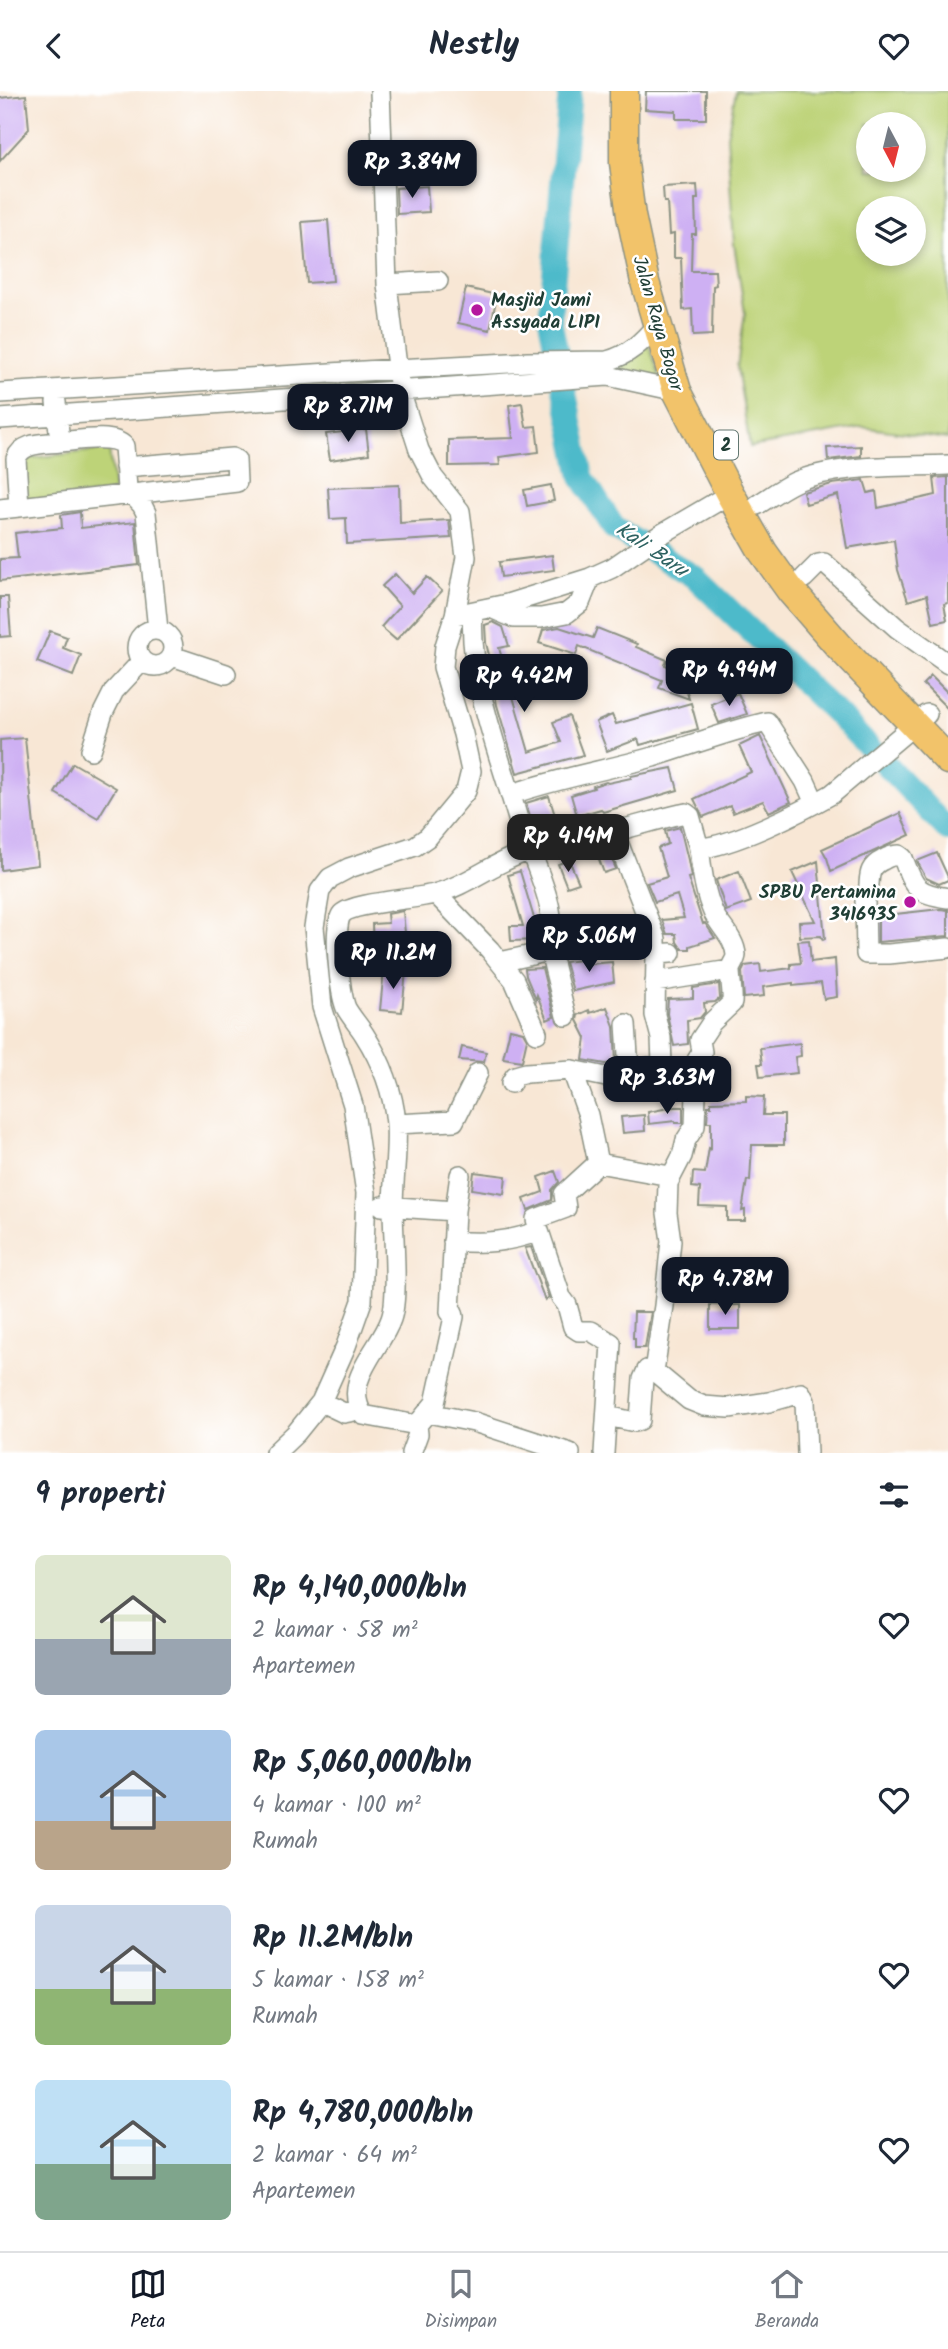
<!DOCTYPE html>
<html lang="id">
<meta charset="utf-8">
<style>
body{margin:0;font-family:Kalam,sans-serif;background:#f6f6f7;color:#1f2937;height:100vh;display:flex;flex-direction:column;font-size:26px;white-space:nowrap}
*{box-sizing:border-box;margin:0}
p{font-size:23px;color:#747a83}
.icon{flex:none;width:38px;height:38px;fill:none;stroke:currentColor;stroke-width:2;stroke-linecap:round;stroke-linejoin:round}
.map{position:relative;height:1362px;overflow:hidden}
.drawer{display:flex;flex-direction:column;background:#fff;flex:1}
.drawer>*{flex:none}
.needle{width:46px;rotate:173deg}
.fabs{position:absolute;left:856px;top:21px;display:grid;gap:14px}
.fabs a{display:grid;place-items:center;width:70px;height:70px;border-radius:50%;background:#fff;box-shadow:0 4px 10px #0003;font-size:35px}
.price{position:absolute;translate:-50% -60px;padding:0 16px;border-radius:14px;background:#111827;color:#fff;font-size:23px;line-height:46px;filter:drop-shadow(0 2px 4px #0008)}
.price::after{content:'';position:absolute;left:50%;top:42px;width:21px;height:16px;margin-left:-10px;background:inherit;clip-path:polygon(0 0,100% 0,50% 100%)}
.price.selected{background:#222;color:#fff}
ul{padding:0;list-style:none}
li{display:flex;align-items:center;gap:21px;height:175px;padding:0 35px}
li span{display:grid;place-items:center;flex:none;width:196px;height:140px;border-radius:10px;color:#555}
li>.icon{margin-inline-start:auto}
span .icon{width:84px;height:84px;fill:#fffc;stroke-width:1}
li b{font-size:30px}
h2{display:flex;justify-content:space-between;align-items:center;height:84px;padding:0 35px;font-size:30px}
header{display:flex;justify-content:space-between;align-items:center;height:91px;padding:0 35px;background:#fff;font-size:32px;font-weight:800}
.tabs{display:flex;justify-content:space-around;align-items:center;height:98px;border-top:2px solid #e0e1e3;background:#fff;font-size:19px;color:#747a83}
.tabs a{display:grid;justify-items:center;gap:4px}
.tabs .selected{color:#111827}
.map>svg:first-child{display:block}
.green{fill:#bdd378;stroke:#6e8856;stroke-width:2;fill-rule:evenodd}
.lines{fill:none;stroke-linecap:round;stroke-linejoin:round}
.river{stroke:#4ebaca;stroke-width:24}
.building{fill:#ceb0f3}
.minor-casing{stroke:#8c9284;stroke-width:22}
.highway-casing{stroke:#8c9284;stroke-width:31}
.minor{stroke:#fff;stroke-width:19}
.highway{stroke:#f2c36a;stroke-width:28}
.poi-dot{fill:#b5179e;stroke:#fff;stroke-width:2.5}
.labels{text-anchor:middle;stroke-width:5;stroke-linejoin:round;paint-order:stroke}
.shield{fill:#fff;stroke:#627771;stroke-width:2}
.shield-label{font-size:18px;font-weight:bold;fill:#1f3d34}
.poi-label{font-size:19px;font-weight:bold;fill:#1f3d34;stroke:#fff;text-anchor:start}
.street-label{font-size:19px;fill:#1f3d34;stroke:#fff}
.water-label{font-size:21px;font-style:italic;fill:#2d6261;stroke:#fff}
</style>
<header><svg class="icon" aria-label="back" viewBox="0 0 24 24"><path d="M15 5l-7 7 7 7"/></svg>Nestly<svg class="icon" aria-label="heart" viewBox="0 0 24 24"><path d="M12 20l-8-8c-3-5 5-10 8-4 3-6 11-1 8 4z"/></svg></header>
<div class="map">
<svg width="948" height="1362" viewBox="0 0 948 1362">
<rect width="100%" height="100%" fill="#fff"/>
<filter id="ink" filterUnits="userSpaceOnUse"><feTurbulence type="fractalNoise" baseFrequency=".0143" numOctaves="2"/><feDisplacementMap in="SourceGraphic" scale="14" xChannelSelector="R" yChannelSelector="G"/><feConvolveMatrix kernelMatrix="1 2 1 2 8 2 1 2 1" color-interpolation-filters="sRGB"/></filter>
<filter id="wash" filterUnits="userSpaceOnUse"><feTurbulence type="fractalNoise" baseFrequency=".00686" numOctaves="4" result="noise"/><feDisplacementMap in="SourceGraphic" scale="28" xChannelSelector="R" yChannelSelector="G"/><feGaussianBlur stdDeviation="1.57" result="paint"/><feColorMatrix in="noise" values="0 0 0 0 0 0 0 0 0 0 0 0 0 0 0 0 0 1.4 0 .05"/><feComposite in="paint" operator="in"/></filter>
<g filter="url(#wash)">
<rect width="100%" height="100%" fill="#f8e7d5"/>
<path class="green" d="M736,0h212v348l-86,-12 -112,20 -13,-80 8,-54 -11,-69 -7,-108zM868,33h46v46h-46zM868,117h46v46h-46z
M649,254l12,36 -43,-12z
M109,358l5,43 -87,10 -4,-43z"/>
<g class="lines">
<path class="river" d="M570,0l-20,229 32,157 32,51 82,50 149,144 103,108"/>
</g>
<g id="blocks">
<path class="building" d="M646,0h60v28h-30v-8l-31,-2z
M26,4l3,34 -29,32v-63z
M697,94l1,14h-3l1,35h-4l-1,37h24l1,14 -3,1 -1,49 -19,1 -1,-27 -9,1 -2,-52h-7v-24l-5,1 -2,-33h-3l-1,-15z
M427,95l2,26 -32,2 -1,-26z
M328,129l5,61 -26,2 -5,-61z
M466,197l31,7 -7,35 -32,-7z
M522,312l4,24 10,-1 3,26 -40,5 1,8 -51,1v-26l64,-2 -4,-33z
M366,338l3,25 -39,6 -4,-26z
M861,355v10l-33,4 -1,-12z
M948,386v126l-4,1 3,16 -14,3 -6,-28 -19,6 -10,-31 -4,-30 -47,8 -9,-53 -32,9 -3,-12 29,-8 32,-4 4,13 8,-2 2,17 58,-13 -2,-17z
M399,394l1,38 49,-3 2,18 -104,6 -1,-26 -16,1 -2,-31z
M551,394l3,16 -27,5 -3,-16z
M80,421l1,16 54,-6 4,43 -139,16v-22l18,-1 -3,-25 47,-5 -1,-13z
M552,464l2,15 -53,7 -2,-15z
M395,483l17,19 15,-16 15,14 -46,49 -15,-13 19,-21 -18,-20z
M0,506h8l3,39 -11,1z
M493,531l10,5 6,19 -10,2 30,104 32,-10 -8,-20 16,-6 14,39 -66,18 -20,-68 -8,-37 -1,-4 3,-1 -5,-20 -1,-18z
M559,536l34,11 4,-10 40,16 -1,3 31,13 -2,5 16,6 8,28 -30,-11 3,-8 -83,-34 -3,9 -37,-12 4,-13z
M50,540l17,6 -4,11 18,7 -8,21 -36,-14z
M931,585l17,17v16l-25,-25z
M738,602l9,21 -28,9 -8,-19z
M691,612l7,26 -58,16 -2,-6 -31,12 -11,-29 16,-7 4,9z
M760,645l31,66 -22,10 -6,-11 -30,12 -3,-7 -27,11 -9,-18 57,-27 -12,-26z
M25,647l13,127 -37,5 -1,-130z
M73,672l43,25 -18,30 -43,-25z
M672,677l6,22 -75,22 -2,-3 -24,7 -6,-21 23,-7 -1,-2 13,-4 2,1 23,-5v-2z
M549,705l8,26 -23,7 -8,-26z
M900,722l10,22 -79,36 -4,-13 -5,-9z
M680,736l8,33 3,17 -3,1 15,46 2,-1 10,15 -25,8v3h-8l-5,-7 -1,-8h-9l-5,-14 22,-2 -7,-23 -22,7 -8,-19 20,-6 -9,-29 10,-4 -3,-13z
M607,756l9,22 -12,4 -8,-22z
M937,762l11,24v3l-9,4 -13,-6 -9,-17z
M569,769l10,23 -12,4 -9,-23z
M818,770l7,78 -2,1 -2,-4 -21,1 -1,-15 16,-1 -23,-49z
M520,780l16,54h4l-1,15 -28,1 -1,-15h13l-15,-51z
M739,780l12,31 -25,9 -10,-31z
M940,818l8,1v26l-70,6v-26z
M403,820l3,33 -33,3 -1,-23 16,-1 -1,-9z
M809,849l2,22 24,-3 2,38 -13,2 -3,-16 -28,3v-3l-30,4 1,9 -20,2 -2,-26 3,-6 15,-2 1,8 30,-4v-4l10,-1 -3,-22z
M588,868l2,5 22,-2 2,20 -41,9 -8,-29z
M542,877l12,49 -7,3 -10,-25 -1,5 -10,-24 -1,-7z
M384,878l22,2 -4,41 -22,-2z
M719,893l1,14 -5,4 -11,1 1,9 -5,6 -13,2 1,24 -14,2 -7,-32 1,-15 25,-1v-10z
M607,916l7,19 2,36 -10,2 -23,-4 3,-22 -9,-18 1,-5 11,-5 1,3z
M510,938l13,3 4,7 -5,22 -19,-3z
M800,952l1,13 -6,1 2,16 -37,4 -2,-13h4l-2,-16z
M462,956l24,5 -2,10 -25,-2z
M746,1005l18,1 -1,18h21v30h-32l-2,36 -3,-1 -5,31 3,-1v11h-18v-14l-28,-1 1,-18 -8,-1 1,-15 12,1 4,-25 2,1v-27h-4l1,-16h3v-4l35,-1z
M674,1016h9v16h-8v-2l-26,3 -1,-12z
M644,1024l1,16 -22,2 -2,-16z
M555,1080l4,11 -7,8v10l-24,10 -4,-11 19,-7 -4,-15z
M474,1081l32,4 -2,18 -32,-5z
M531,1156l18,51 -4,2 -20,-52z
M710,1214h30v24h-30z
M634,1221h17l-6,36h-10v-10h-2z"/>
</g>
</g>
<g filter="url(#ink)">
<use href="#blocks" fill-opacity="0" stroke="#8c9284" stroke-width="2"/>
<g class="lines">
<g class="minor-casing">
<path id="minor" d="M387,193l51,-3
M0,302l397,-24 131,-7 79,-1c22,-6 35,-19 50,-36
M0,328l608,-43 69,15
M60,351c16,-1 53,-9 64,4l3,43 15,16 4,8 12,117
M757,414c13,-8 25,-17 38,-23 40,-18 109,-15 153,-17
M19,416l218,-25 -1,-22 -4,-2 -107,9
M0,418l19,-2 -3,-48c6,-17 27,-15 44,-17l-4,-40
M804,487l14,-14 6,-1 73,65 51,36
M491,517l23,10h27l26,-5 13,-10 10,-25
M473,521c-6,74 37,167 54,240
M455,524l52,-11 83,-26 22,-10 48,-33 70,-41
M137 557a18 18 0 1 1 36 0a18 18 0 1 1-36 0Z
M172,565l54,18
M91,659l12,-37 11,-22 28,-30
M512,703c46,-16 95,-24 141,-37 39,-12 75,-26 114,-35l38,59 10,22
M614,741l42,107v15l15,-1
M531,761c12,32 27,64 19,99 35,-6 70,-5 103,-18
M436,803l54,56 24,30 23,53
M948,807c-33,-5 -34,-11 -45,-40l-4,-3c-6,0 -11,2 -16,5 -21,10 -9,24 -18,40l1,54h23l59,-6
M500,871l50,-11 16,65
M655,891l75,-12
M626,933l3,47
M572,979l16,45 10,48
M511,992l4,-7 11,-3 46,-3 34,7 56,-13 -1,-26 -6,-23 1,-61
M396,1033l58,-3 24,-48
M382,1115l73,5 5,-36
M539,1140l22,66 6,8 6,22 6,4h12l20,12 -7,110
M453,1150c32,3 56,1 86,-10l-3,-12 30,-11 -2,-14 34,-31 72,13
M654,1280l10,-65 7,-65 -4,-28 1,-30 14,-27 4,-16 9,-14 2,-66 5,-8 -2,-12 12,-18 20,-19c1,-11 -2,-24 -2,-33 1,-5 6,-10 6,-15 -1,-17 -17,-29 -23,-43 -9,-21 -11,-42 -14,-64
M321,1311l23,11 16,-3
M428,1322l46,9 96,31
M607,1325l28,6 5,-2 3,-41 4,-9 7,1 35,29 15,6 25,2 40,-6 32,-9 4,8 2,52
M417,1334l18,-22 19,-86 -1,-5h-3l5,-101
M275,1362l21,-20 25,-31 25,-56 16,-45 4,-108 -13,-88 -31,-98 -8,-80 6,-36 10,-13 19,-10 66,-22 13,-9 38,-46 5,-20 -8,-37 -20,-67 2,-21 10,-31 11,-58 -6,-46 -27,-34 -14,-27 -19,-59 -13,-107 -7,-193
M411,1362l7,-19 -1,-9 -54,-10c-22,-34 18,-66 28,-96 8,-22 2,-83 2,-111 0,-28 5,-57 3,-85 -3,-32 -14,-61 -32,-89 -5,-8 -13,-17 -18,-26 -6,-14 -14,-83 -4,-94 10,-11 74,-15 92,-20 33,-8 60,-32 92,-42 25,-7 52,-12 78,-18 26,-6 51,-14 77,-20l5,-1 4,3 9,32c32,-1 103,-37 133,-54l95,-80"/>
</g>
<g class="highway-casing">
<path id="highway" d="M624,0v72l7,53 14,66 32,109 53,103 33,58 28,39 47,54 110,115"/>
</g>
<use href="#minor" class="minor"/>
<use href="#highway" class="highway"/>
</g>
</g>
<g class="poi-dot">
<circle cx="477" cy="219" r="7"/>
<circle cx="910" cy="811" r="7"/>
</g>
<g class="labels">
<rect class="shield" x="714" y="339.5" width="24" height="29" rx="5"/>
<g class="shield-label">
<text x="726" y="360">2</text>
</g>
<g class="poi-label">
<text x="491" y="215">Masjid Jami<tspan x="491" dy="22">Assyada LIPI</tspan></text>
<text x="896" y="807" text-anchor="end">SPBU Pertamina<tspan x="896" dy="22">3416935</tspan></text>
</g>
<g class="street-label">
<text transform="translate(659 232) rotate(74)" y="7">Jalan Raya Bogor</text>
</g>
<g class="water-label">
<text transform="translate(652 458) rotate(34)" y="7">Kali Baru</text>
</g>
</g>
</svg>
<div class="fabs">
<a><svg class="needle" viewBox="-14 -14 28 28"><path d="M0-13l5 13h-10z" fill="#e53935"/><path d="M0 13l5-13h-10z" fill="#747a83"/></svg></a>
<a><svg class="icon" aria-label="layers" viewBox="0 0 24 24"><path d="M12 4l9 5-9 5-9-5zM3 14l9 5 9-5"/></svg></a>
</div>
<b class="price" style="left:412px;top:109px">Rp 3.84M</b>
<b class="price" style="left:348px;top:353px">Rp 8.71M</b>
<b class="price" style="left:729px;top:617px">Rp 4.94M</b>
<b class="price" style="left:524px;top:623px">Rp 4.42M</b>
<b class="price selected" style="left:568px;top:783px">Rp 4.14M</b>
<b class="price" style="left:589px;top:883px">Rp 5.06M</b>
<b class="price" style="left:393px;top:900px">Rp 11.2M</b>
<b class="price" style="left:667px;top:1025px">Rp 3.63M</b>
<b class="price" style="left:725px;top:1226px">Rp 4.78M</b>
</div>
<section class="drawer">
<h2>9 properti<svg class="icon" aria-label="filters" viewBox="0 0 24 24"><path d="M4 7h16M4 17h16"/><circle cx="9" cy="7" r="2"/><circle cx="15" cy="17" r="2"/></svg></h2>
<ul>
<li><span style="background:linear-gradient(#dfe7d0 60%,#9aa5b1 0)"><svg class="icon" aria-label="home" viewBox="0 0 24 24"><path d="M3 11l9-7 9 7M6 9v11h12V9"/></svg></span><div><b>Rp 4,140,000/bln</b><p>2 kamar · 58 m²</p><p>Apartemen</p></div><svg class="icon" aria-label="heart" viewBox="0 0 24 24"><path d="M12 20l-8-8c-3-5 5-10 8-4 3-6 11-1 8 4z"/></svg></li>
<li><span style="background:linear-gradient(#a9c7e8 65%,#b9a48a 0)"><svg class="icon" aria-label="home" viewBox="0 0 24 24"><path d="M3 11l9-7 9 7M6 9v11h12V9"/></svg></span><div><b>Rp 5,060,000/bln</b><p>4 kamar · 100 m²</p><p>Rumah</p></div><svg class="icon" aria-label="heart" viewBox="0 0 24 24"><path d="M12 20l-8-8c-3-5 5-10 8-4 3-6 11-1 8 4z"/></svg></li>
<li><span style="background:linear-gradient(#c9d6e8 60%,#8fb573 0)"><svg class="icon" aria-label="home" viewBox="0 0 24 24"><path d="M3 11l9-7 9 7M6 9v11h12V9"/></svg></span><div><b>Rp 11.2M/bln</b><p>5 kamar · 158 m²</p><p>Rumah</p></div><svg class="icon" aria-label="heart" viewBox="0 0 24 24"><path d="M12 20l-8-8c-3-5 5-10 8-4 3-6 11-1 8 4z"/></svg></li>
<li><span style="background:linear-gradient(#bfe0f5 60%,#7fa58c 0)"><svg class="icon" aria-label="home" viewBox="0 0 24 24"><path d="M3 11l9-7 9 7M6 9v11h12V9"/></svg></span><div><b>Rp 4,780,000/bln</b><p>2 kamar · 64 m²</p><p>Apartemen</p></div><svg class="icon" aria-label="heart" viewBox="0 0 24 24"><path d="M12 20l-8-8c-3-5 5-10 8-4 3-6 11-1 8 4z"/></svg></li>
</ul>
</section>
<nav class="tabs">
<a class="selected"><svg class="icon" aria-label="map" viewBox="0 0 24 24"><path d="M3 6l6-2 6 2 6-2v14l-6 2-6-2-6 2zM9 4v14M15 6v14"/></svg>Peta</a>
<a><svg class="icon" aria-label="saved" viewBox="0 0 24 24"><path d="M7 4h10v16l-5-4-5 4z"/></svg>Disimpan</a>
<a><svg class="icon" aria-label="home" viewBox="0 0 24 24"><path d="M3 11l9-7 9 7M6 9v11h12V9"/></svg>Beranda</a>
</nav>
